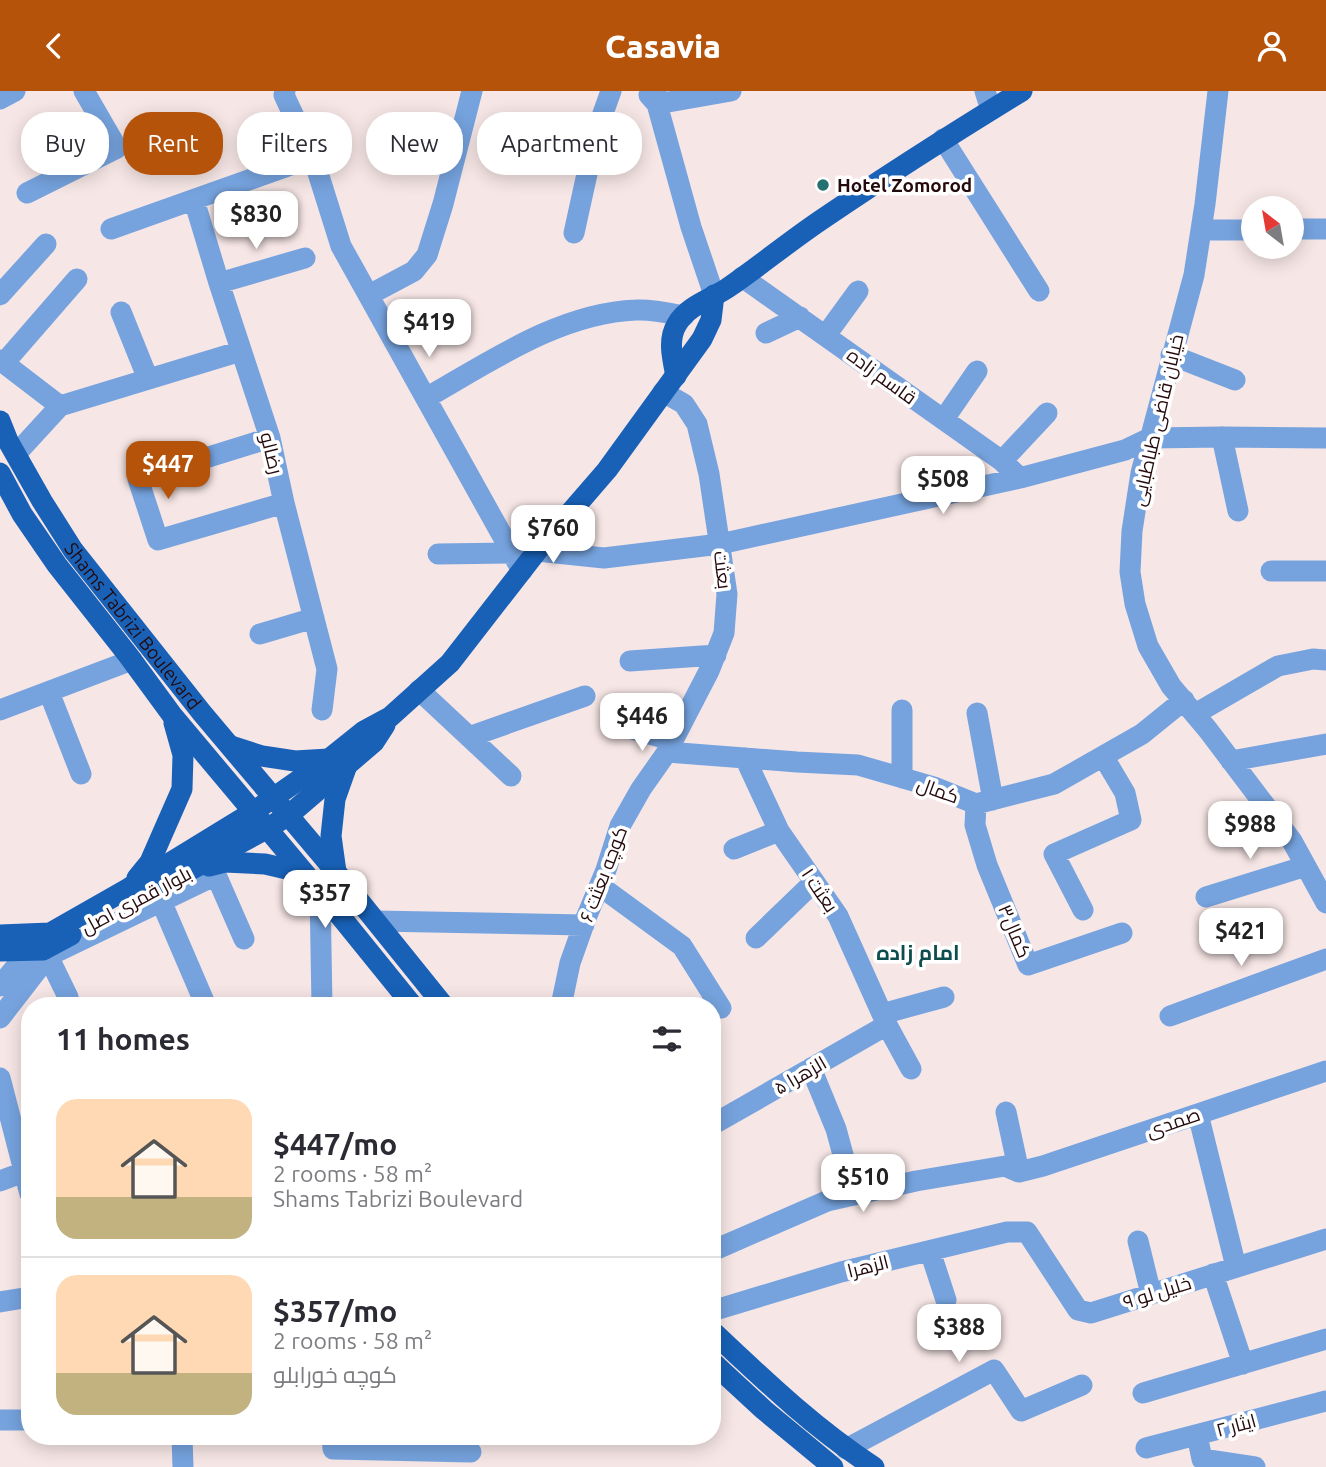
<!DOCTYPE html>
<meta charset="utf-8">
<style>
body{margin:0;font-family:Ubuntu,Cairo,sans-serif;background:#f7f7f7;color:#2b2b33;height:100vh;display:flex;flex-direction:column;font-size:26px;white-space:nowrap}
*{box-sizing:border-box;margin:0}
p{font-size:23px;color:#7c7c81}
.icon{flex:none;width:38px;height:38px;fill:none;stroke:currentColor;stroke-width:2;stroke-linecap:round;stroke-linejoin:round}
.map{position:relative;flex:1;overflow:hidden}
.sheet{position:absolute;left:21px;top:906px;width:700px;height:448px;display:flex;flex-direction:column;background:#fff;border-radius:28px;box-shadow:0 4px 18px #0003}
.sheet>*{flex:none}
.banner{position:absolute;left:21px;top:21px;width:700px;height:63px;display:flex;gap:14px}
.needle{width:46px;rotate:329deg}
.fabs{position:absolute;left:1241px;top:105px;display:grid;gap:14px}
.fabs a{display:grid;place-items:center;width:63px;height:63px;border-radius:50%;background:#fff;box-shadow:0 4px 18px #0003;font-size:35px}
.price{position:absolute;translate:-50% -60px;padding:0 16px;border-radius:14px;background:#fff;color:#222;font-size:23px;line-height:46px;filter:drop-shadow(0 2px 4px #0008)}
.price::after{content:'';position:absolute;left:50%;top:42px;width:21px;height:16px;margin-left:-10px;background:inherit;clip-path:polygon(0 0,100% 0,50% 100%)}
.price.active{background:#b45309;color:#fff}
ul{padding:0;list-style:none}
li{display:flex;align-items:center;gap:21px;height:175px;padding:0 35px}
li+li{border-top:2px solid #e1e1e2}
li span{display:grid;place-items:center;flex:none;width:196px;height:140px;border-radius:21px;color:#555}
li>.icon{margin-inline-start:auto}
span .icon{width:84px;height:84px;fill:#fffc;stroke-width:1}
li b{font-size:30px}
h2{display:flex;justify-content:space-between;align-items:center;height:84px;padding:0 35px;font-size:30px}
.pill{padding:0 24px;border-radius:28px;background:#fff;box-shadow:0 4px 18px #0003;font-size:24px;line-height:63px}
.pill.active{background:#b45309;color:#fff}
header{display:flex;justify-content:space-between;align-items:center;height:91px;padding:0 35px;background:#b45309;color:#fff;font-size:32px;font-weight:800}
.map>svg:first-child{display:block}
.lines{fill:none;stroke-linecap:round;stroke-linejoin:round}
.minor{stroke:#76a3de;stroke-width:21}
.major{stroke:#1861b7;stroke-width:21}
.poi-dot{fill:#257070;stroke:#fff;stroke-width:2.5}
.labels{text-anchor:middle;stroke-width:7;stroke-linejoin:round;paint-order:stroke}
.poi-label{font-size:19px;font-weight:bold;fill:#250a0d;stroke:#fff;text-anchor:start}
.street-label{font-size:19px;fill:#250a0d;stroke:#fff}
.neighbourhood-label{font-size:21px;font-weight:bold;fill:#0e4d4d;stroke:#fff}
</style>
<header><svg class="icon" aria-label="back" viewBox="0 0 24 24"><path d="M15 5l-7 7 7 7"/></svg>Casavia<svg class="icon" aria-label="person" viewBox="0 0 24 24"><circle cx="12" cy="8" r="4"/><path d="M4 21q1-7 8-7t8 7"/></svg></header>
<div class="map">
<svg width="1326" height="1376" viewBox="0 0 1326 1376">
<rect width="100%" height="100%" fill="#f7e6e6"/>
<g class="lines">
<path class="minor" d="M285,0l-1,4 29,62 28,89 181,325
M656,0l1,13 34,123 23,68
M985,0l6,19
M1218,0l-13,113 -11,71 -53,198 -9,58 -2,41 5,32 13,42 23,40 37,44 84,111 34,62
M649,4l8,9 74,-13
M0,8l15,-8
M943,48l96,152
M27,102l90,-45 -33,-57
M194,109l25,83 51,155 14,65 43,166 -5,41
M111,138l202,-72
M1292,138h34
M1201,139h52
M574,142l22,-100 15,-42
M742,186l260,184 18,17
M219,192l86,-25
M0,204l46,-51
M369,204l45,-24 13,-16 16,-51 29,-113
M121,221l27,67
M766,242l34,-16
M826,244l32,-44
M1171,264l64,25
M0,269l60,46 -44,48
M4,272l73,-84
M426,307c65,-37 134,-85 210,-88 16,-1 33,3 48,6
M60,315l181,-55
M944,328l33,-48
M1222,346l16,74
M270,347l-132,41 20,61 126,-37
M1002,370l45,-48
M537,460l67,7 116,-14 300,-66 105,-28 25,-12 72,-1 104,1
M438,463l74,-1
M1271,480h55
M260,543l54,-16
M630,570l86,-6
M419,599l92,86
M49,601l32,82
M0,619l132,-50
M977,622l16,87
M1195,623l83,-48 35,-7 13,1
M622,635l51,15
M469,646l116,-41
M667,661l130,10 61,3 76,22 42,17 78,-20 88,-50 42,-34
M745,667l34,73 59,85 49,109 24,44
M1231,670l95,-17
M902,687v-68
M976,713l-1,21 12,40 41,100 94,-32
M734,758l45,-18
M600,795l82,60 39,62
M320,800l2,115
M1206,806l100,-31
M161,810l45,105
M1083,819l-29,-56 77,-34 -6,-27 -22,-37
M376,830l208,4
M756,847l58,-56
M48,865l20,41
M0,895l30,-36
M561,915l9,-43 16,-45 20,-48 14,-44 21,-37 26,-37 42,-81 15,-38 3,-39 -18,-120 -12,-50 -13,-20 -21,-12
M882,923l62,-17
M1170,925l156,-57
M0,927l48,-62 168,-81 28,64
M811,977l25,61 18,66
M0,987l30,116
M1006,1021l13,60
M1198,1023l38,153
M712,1034l175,-100
M1019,1081l24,-6 283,-95
M0,1090l24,-9
M1138,1150l13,53
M712,1160l115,-50 89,-20 89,-15 14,6
M930,1160l16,49
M1213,1183l30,90
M0,1211l30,-5
M712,1220l129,-39 166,-40h20l51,78 13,3 235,-74
M1143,1302l183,-54
M0,1329h30
M1197,1344l5,24 53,8
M182,1346l1,30
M332,1346l1,12 138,3
M1146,1357l180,-47
M846,1358l148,-79 27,41 61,-26"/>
<g class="major">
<path d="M676,285c-3,-16 -9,-36 1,-52 11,-19 35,-25 52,-37 32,-22 62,-47 95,-69 65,-44 131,-86 198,-127"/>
<path id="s1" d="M0,330l8,20 34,60 31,49 129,163 134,159 108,134"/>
<path d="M0,382l22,41 35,51 71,90 44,60 156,186 85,105"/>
<path d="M231,655l31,10 33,5 34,-2"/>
<path d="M209,775l16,-4 40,2 39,9"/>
<path d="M336,781l-5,-36 4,-37 11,-31"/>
<path d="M137,787l13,-16 32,-73 1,-34 -9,-32"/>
<path d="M133,810l135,-73 21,-13 85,-73 11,-17"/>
<path d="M0,844l50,-2 79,-45 124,-76 76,-53 35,-28 26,-14 60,-54 87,-112 70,-81 95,-131 9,-19 3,-25"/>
<path d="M0,860l43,-1 28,-15"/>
<path d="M712,1240c51,48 103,98 162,136"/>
<path d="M712,1271l52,48 69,57"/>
</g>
</g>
<circle class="poi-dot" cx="823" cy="94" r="7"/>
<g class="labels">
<g class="poi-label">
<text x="837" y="101">Hotel Zomorod</text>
</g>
<g class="street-label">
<text transform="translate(882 285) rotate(36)" y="7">قاسم زاده</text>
<text transform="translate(1157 329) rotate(-77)" y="7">خیابان قاضی طباطبایی</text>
<text transform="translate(272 362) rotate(76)" y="7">رضالو</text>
<text transform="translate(723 479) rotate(83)" y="7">بعثت</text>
<text dy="7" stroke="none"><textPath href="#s1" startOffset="245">Shams Tabrizi Boulevard</textPath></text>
<text transform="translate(938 699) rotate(20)" y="7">کمال</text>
<text transform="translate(603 783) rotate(-69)" y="7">کوچه بعثت ۶</text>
<text transform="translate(820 799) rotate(56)" y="7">بعثت ۱</text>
<text transform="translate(136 809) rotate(-28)" y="7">بلوار قمری اصل</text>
<text transform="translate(1015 840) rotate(67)" y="7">کمال۳</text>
<text transform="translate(800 984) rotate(-30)" y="7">الزهرا ۵</text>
<text transform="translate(1173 1031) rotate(-19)" y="7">صمدی</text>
<text transform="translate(868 1175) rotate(-14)" y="7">الزهرا</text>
<text transform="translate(1157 1201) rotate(-17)" y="7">خلیل لو ۹</text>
<text transform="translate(1236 1334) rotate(-15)" y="7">ایثار ۲</text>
</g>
<g class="neighbourhood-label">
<text x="918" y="869">امام زاده</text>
</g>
</g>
</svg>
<div class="fabs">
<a><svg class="needle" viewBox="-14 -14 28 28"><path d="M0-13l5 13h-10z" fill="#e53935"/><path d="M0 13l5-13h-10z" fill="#7c7c81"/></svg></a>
</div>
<b class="price" style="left:256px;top:160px">$830</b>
<b class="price" style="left:429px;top:268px">$419</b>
<b class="price active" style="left:168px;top:410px">$447</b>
<b class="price" style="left:943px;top:425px">$508</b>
<b class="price" style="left:553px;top:474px">$760</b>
<b class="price" style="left:642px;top:662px">$446</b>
<b class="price" style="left:1250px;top:770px">$988</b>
<b class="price" style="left:325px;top:839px">$357</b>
<b class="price" style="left:1241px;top:877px">$421</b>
<b class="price" style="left:863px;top:1123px">$510</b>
<b class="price" style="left:959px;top:1273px">$388</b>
<div class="banner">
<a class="pill">Buy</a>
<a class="pill active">Rent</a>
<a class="pill">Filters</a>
<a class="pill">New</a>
<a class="pill">Apartment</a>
</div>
<section class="sheet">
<h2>11 homes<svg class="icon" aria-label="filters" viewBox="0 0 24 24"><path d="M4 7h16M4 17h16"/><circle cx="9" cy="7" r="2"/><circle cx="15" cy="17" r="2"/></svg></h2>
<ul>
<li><span style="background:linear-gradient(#ffd9b3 70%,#c2b280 0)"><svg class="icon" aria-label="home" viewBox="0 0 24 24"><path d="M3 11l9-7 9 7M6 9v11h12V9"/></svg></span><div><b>$447/mo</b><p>2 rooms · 58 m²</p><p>Shams Tabrizi Boulevard</p></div></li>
<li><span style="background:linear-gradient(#ffd9b3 70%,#c2b280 0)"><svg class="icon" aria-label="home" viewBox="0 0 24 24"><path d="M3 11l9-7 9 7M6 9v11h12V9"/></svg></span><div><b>$357/mo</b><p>2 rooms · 58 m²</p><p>کوچه خورابلو</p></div></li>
</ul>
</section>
</div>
